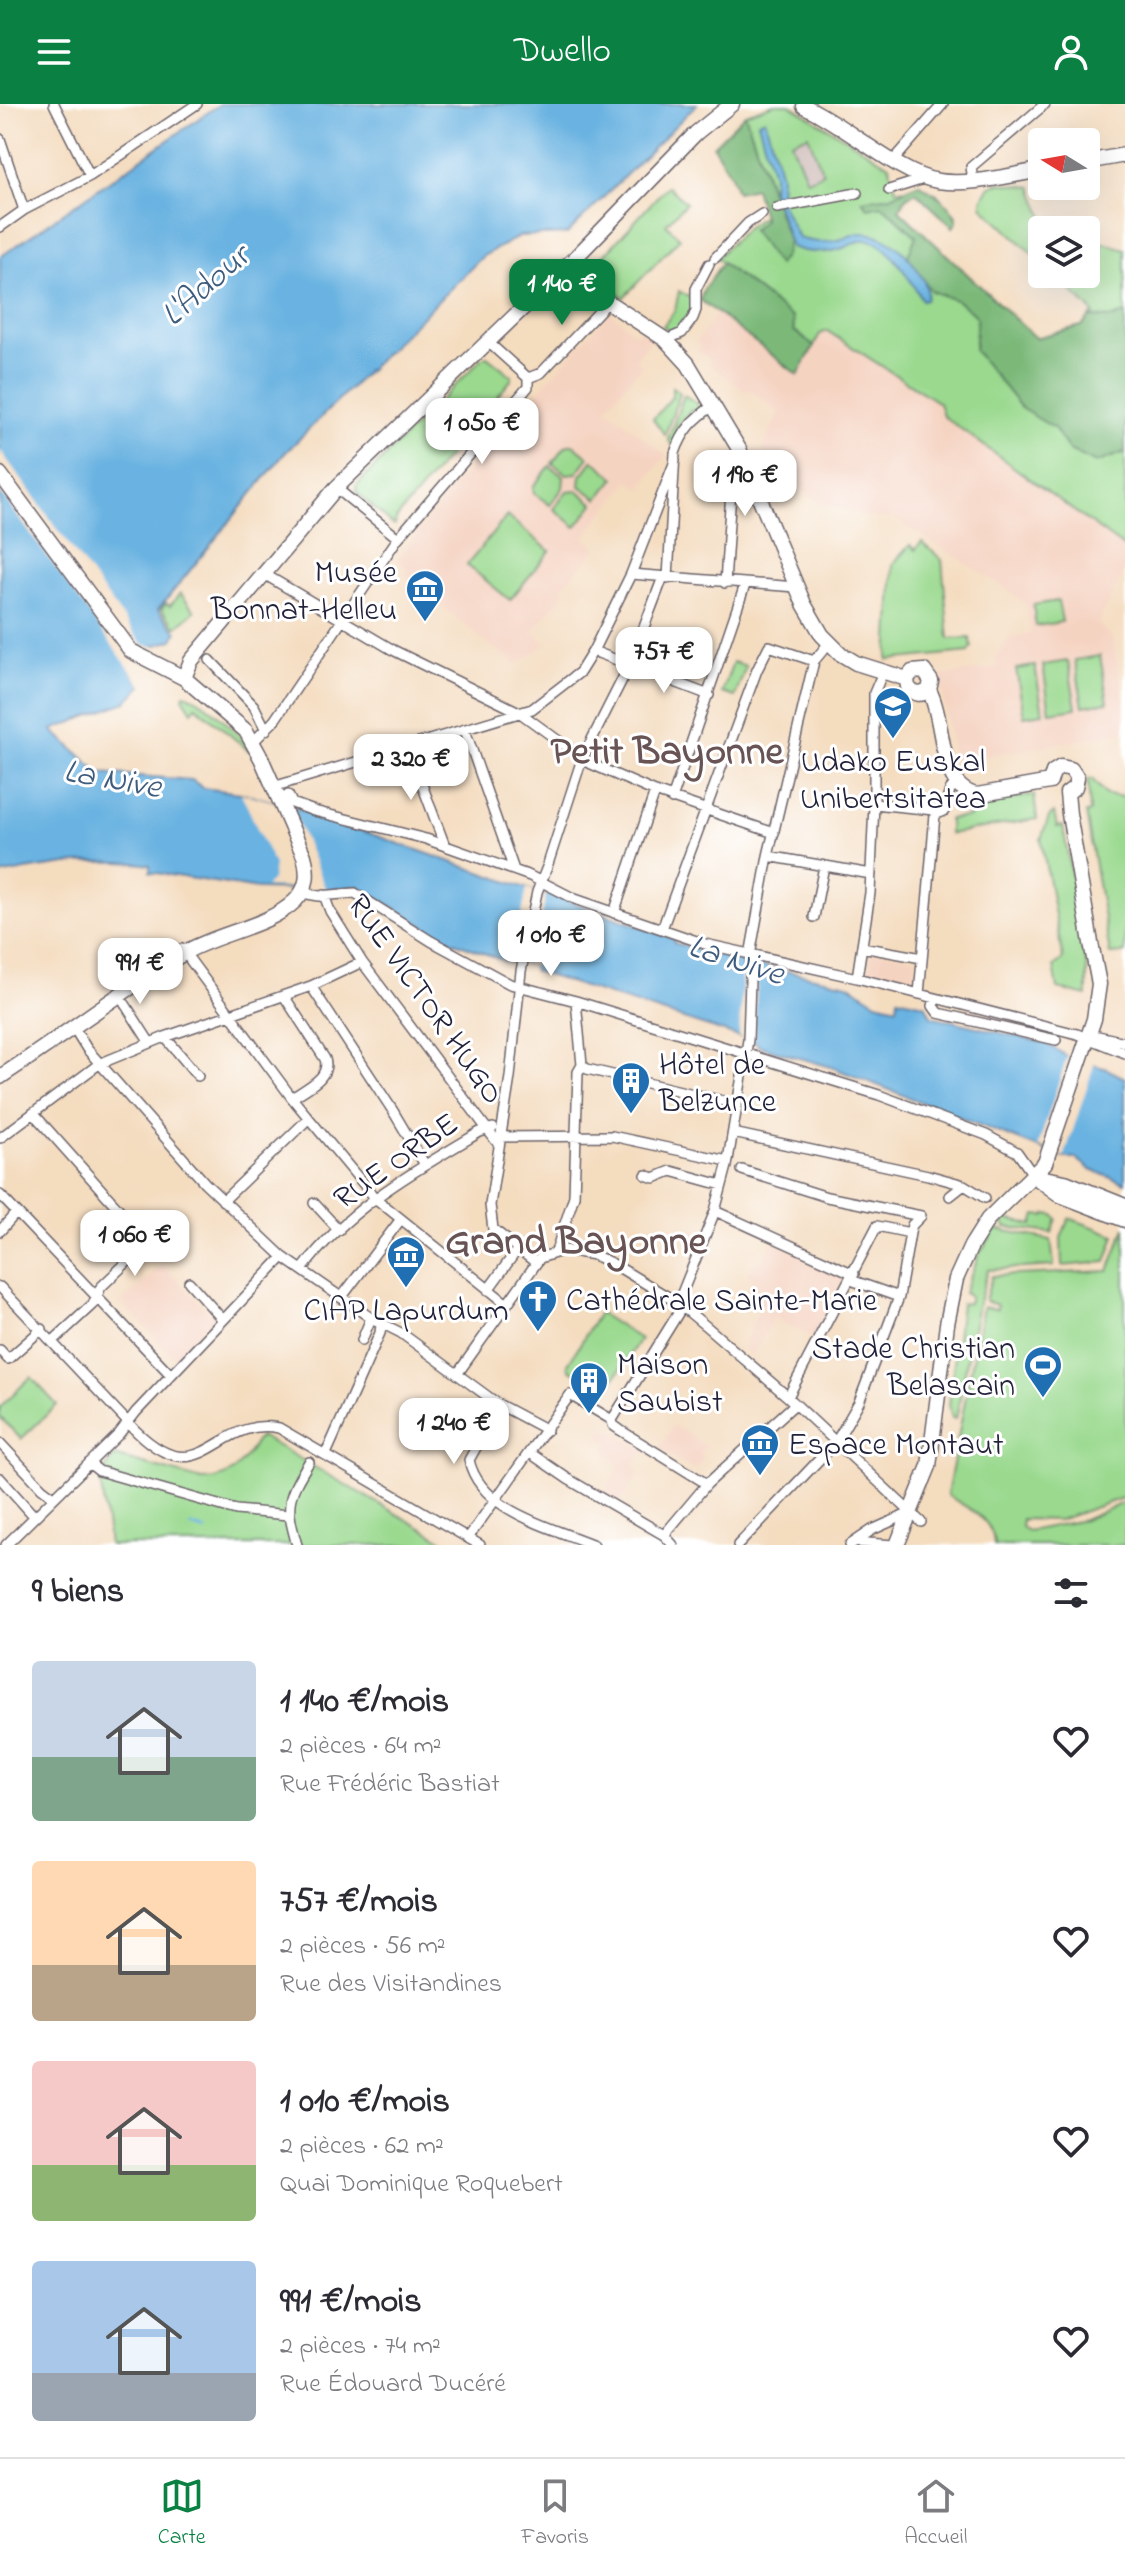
<!DOCTYPE html>
<html lang="fr">
<meta charset="utf-8">
<style>
body{margin:0;font-family:"Indie Flower",sans-serif;background:#f7f7f7;color:#2b2b33;height:100vh;display:flex;flex-direction:column;font-size:30px;white-space:nowrap}
*{box-sizing:border-box;margin:0}
p{font-size:26px;color:#7c7c81}
.icon{flex:none;width:44px;height:44px;fill:none;stroke:currentColor;stroke-width:2;stroke-linecap:round;stroke-linejoin:round}
.map{position:relative;height:1441px;overflow:hidden}
.details{display:flex;flex-direction:column;background:#fff;flex:1}
.details>*{flex:none}
.needle{width:52px;rotate:281deg}
.fabs{position:absolute;left:1028px;top:24px;display:grid;gap:16px}
.fabs a{display:grid;place-items:center;width:72px;height:72px;border-radius:8px;background:#fff;box-shadow:0 8px 32px #0002;font-size:40px}
.price{position:absolute;translate:-50% -68px;padding:0 18px;border-radius:16px;background:#fff;color:#222;font-size:26px;line-height:52px;filter:drop-shadow(0 2px 4px #0008)}
.price::after{content:'';position:absolute;left:50%;top:48px;width:24px;height:18px;margin-left:-12px;background:inherit;clip-path:polygon(0 0,100% 0,50% 100%)}
.price.on{background:#0b8043;color:#fff}
ul{padding:0;list-style:none}
li{display:flex;align-items:center;gap:24px;height:200px;padding:0 32px}
li span{display:grid;place-items:center;flex:none;width:224px;height:160px;border-radius:8px;color:#555}
li>.icon{margin-inline-start:auto}
span .icon{width:96px;height:96px;fill:#fffc;stroke-width:1}
li b{font-size:34px}
h2{display:flex;justify-content:space-between;align-items:center;height:96px;padding:0 32px;font-size:34px}
header{display:flex;justify-content:space-between;align-items:center;height:104px;padding:0 32px;background:#0b8043;color:#fff;font-size:36px;font-weight:600}
.tab-bar{display:flex;justify-content:space-around;align-items:center;height:112px;border-top:2px solid #e1e1e2;background:#fff;font-size:22px;color:#7c7c81}
.tab-bar a{display:grid;justify-items:center;gap:4px}
.tab-bar .on{color:#0b8043}
.map>svg:first-child{display:block}
.built{fill:#f5d3c1}
.industrial{fill:#d1c0bc}
.green{fill:#9ad98e;stroke:#5e7e64;stroke-width:2;fill-rule:evenodd}
.forest{fill:#7bb979;stroke:#4e6e5a;stroke-width:2}
.water{fill:#69b2e1;stroke:#466a8e;stroke-width:2}
.pier{fill:#f4dcbf}
.lines{fill:none;stroke-linecap:round;stroke-linejoin:round}
.stream{stroke:#69b2e1;stroke-width:3}
.street-casing{stroke:#6c6369;stroke-width:12}
.secondary-casing{stroke:#6c6369;stroke-width:17}
.street{stroke:#fff;stroke-width:9}
.secondary{stroke:#fff;stroke-width:14}
.labels{text-anchor:middle;stroke-width:6;stroke-linejoin:round;paint-order:stroke}
.poi-label{font-size:32px;fill:#22223b;stroke:#fff;text-anchor:start}
.street-label{font-size:32px;fill:#22223b;stroke:#fff}
.water-label{font-size:34px;font-style:italic;fill:#3e5c7d;stroke:#fff}
.district-label{font-size:40px;font-weight:bold;fill:#685455;stroke:#fff}
</style>
<header><svg class="icon" aria-label="menu" viewBox="0 0 24 24"><path d="M4 6h16M4 12h16M4 18h16"/></svg>Dwello<svg class="icon" aria-label="person" viewBox="0 0 24 24"><circle cx="12" cy="8" r="4"/><path d="M4 21q1-7 8-7t8 7"/></svg></header>
<div class="map">
<svg width="1125" height="1441" viewBox="0 0 1125 1441">
<rect width="100%" height="100%" fill="#fff"/>
<filter id="ink" filterUnits="userSpaceOnUse"><feTurbulence type="fractalNoise" baseFrequency=".0125" numOctaves="2"/><feDisplacementMap in="SourceGraphic" scale="16" xChannelSelector="R" yChannelSelector="G"/><feConvolveMatrix kernelMatrix="1 2 1 2 8 2 1 2 1" color-interpolation-filters="sRGB"/></filter>
<filter id="wash" filterUnits="userSpaceOnUse"><feTurbulence type="fractalNoise" baseFrequency=".006" numOctaves="4" result="noise"/><feDisplacementMap in="SourceGraphic" scale="32" xChannelSelector="R" yChannelSelector="G"/><feGaussianBlur stdDeviation="1.8" result="paint"/><feColorMatrix in="noise" values="0 0 0 0 0 0 0 0 0 0 0 0 0 0 0 0 0 1.4 0 .05"/><feComposite in="paint" operator="in"/></filter>
<g filter="url(#wash)">
<rect width="100%" height="100%" fill="#f4dcbf"/>
<path class="built" d="M610,208l25,22 7,-3 7,7 -2,7 -11,13 6,8 -36,42 60,47 -26,33 -11,-8 -45,57 13,11 -36,40 4,4 -31,39 12,13 -28,20 -29,-19 -84,-69 4,-6 -12,-10 60,-79z
M717,209l81,62 22,-41 7,-3 7,4 105,68 4,13 182,132v22l-27,53 15,16 12,68v25l-171,29 -14,-85 57,-9 -2,-10 15,-20 21,-4 -5,-28 -21,-17 -110,-69 -30,-3 -44,-13 -42,-29 -14,-19 -2,-7 15,-36 -28,-22 -3,3 -39,-29 2,-4 -13,-10 3,-4 -4,-4z
M872,846l44,8 -3,18 -4,3 -37,-5 -3,-3z
M773,1137l75,35 -33,63 -41,-21 -22,38 -9,-7 15,-39 -15,-8 11,-24 -7,-3 8,-13 6,2z
M163,1160l50,54 -38,40 -54,-56z
M673,1321l34,21 -7,8 4,3 -9,14 -36,-22z
M605,1323l41,24 -13,15 5,4 -2,7 -16,27 -17,-9 16,-28 -4,-2 2,-4 -9,-5 1,-3 -4,-3 4,-7 -10,-6z"/>
<path class="industrial" d="M808,31l15,39 -16,6 -16,-38z"/>
<path class="green" d="M774,0h15l100,61 7,24 40,4 20,23 1,6 -4,5 -37,-35 -10,5 -7,13 136,128 47,-12 12,-13 -40,-39h32v-36l39,11v299l-182,-132 -4,-13 -112,-72 -7,3 -6,12 -20,-16 -1,-12 -77,-60 31,-31 16,-11 1,4 -12,10 34,2 -41,-118zM808,31l15,38 -16,7 -16,-38z
M999,79l33,4 16,41 8,2h-14v33l-60,-57v-6l8,-14z
M667,82l19,17 -20,21 14,14 -57,60 -20,-24 -4,-13z
M679,187c4,3 9,4 12,8 8,12 -7,31 -18,34l-10,-7 12,-16z
M487,252l25,20v3l-116,140 -1,6h-2l-36,-32 -1,-7 126,-128z
M672,283l8,6 -15,42 -12,-16 19,-22z
M684,291l11,7 5,9 -9,-1 -15,17 2,7 -5,13 -5,-8z
M573,340l16,13 -12,16 -10,1 -15,-11 14,-17z
M593,356l22,18 -17,21 -18,-13 1,-10z
M550,362l14,11 -1,11 -13,17 -16,-12 -1,-6z
M577,386l17,14 -18,23 -22,-18 13,-18z
M507,412l43,35 -40,49 -43,-35z
M922,438l20,18 7,79 21,-1 2,9 -3,5 -81,8 5,-96 17,-19 5,5z
M180,489l15,18 -19,16 -15,-18 5,-6 4,3z
M1058,497l4,21 -26,4 -3,-21z
M1100,552l8,46 -25,4 -8,-46z
M1068,557l8,47 -26,4 -7,-47z
M733,558l13,4 -11,31 -13,-4z
M1035,562l8,47 -19,3 -8,-47z
M184,590c20,4 53,38 67,55l-3,1 -52,-44 -4,5 -9,-14z
M1088,675h4l14,16 19,2v156l-15,1 -24,-141 4,-1z
M1034,691l3,24 -88,15v-15l20,-2 -2,-12z
M1054,709l3,14 6,-1 24,143v27l-29,-7 -4,-23 9,-7 -22,-120 8,-22z
M1046,1110l8,1 3,4 -5,14 -46,-6 -3,-3 4,-5 26,6 3,-10 9,1z
M1069,1114l46,17 -9,27 -44,4 -1,-28z
M1125,1123v270l-66,23 -37,-1 -1,8 7,4 56,-11 41,-18v43h-131c0,-27 -27,-37 -47,-50l36,-188 14,2v-4l-12,-4 7,-25 117,-5z
M996,1125l55,11 3,26 -66,4 -11,39 -21,110 -4,-1 -3,-13 12,-101 7,-1 2,-7 -6,-3 16,-40z
M599,1209l41,26 -34,52 -37,-22 -1,-5z
M31,1273l26,28 -36,34 -21,-22v-10z
M260,1332l184,105 -2,4h-333l-9,-67 14,-22 88,24c34,0 40,-19 58,-44z"/>
<path class="forest" d="M745,10l43,127 -3,14 -7,10 -26,-35 12,-10 -9,-32 -18,4 -6,-17 -18,-29z
M919,79c14,9 35,22 38,39l-4,5 -37,-35 -10,5 -7,13 136,128 47,-12 8,-9 24,1 11,-5v139l-29,11 -27,-13 -15,-22 -32,-19 -48,-59 3,-33 -19,-16 -27,-10 -23,-35 8,-20 -34,-31 -14,3 -6,-8 29,-4z
M722,159l71,55 1,13 20,15 -16,29 -98,-75 4,-11z"/>
<path class="water" d="M220,0h477l-130,130 -47,2 -37,20 -199,198 -126,156 19,22 -4,8 -23,7 -21,20 13,19 -16,16 -74,28 48,43 92,7 11,8 38,5 50,13 255,89 3,-1 125,45v4l69,19 105,22 29,18 20,5 1,-9 27,6 6,12 116,28 21,13 39,12 18,9v105l-34,-13 -15,-12h-12l-233,-91 -72,-21 -4,-4 -221,-71 -1,-5 -20,-6 -3,3 -68,-26 -84,-51 -32,4 -68,-1 -108,-17v-7c-50,-8 -100,0 -150,10v-618z
M765,15l16,56 -1,25 18,38c15,4 28,6 44,1 6,-2 12,-6 18,-6 24,-1 45,17 57,36 6,10 12,18 9,30l-4,1c-11,-18 -35,-63 -59,-60 -5,1 -12,5 -17,7 -17,7 -38,7 -55,0l-19,-57 1,-15 -15,-53z"/>
<path class="pier" d="M0,346l140,191 5,4 15,2 -1,3h-7l-18,18 10,14 -2,4 -142,-194z
M241,689l50,13 35,84 -61,-3 7,-7 2,-15z
M527,784l19,7 -13,71 -20,-6z
M743,858l15,2 -4,78 -15,-5z
M1068,950l27,8 -31,96 -26,-12z"/>
<g class="lines">
<path class="stream" d="M191,1422l15,5"/>
</g>
</g>
<g filter="url(#ink)">
<g class="lines">
<g class="street-casing">
<path id="street" d="M54,0l36,72
M0,35l24,71
M894,56l49,-56
M973,76l-2,-13 74,-63
M889,86l38,-12
M777,104l80,-15
M0,123l24,-17 66,-34 107,-72
M715,154l33,-35 14,-9
M666,236l16,-7 11,-15 3,-8v-21l13,-25
M488,238l40,36
M528,274l13,-5 67,-71
M336,384l62,50
M264,470l129,76 126,62 70,51 66,29 119,41
M631,470l165,13
M668,474l7,-125c8,-23 19,-34 39,-48
M725,479l6,-91 8,-41
M593,547l116,44
M210,556l44,46 12,24
M465,626l49,140
M253,638l21,-21 124,-183 130,-151v-9
M408,643l37,99
M273,683l259,-78 48,-37 13,-21 38,-77 44,-113
M288,691l4,8 22,8 112,28 104,37 45,23 130,45 152,34 220,56 48,19
M672,695l73,-214
M874,700l70,7
M768,752l103,18
M302,789l17,3 36,-3 76,48 79,43 66,17 303,94 107,40 31,17 17,24
M324,791l6,16 32,51 137,183
M614,809l41,-121
M814,813l10,-51
M662,825l95,-259 12,-24 45,15
M862,843l60,11
M182,845l110,149 83,100 132,106
M857,874l13,-85 4,-89v-111l9,-21
M311,882l82,125 32,54
M919,890l16,-179 9,-4 6,-21 5,-6
M284,892l41,63c6,19 -19,29 -33,39
M935,894l-2,8 5,7 118,27
M576,897l6,64
M125,900l25,39
M74,924l13,21 118,134 78,74 88,61 30,15 97,71 49,26
M165,933l33,39
M1088,933l10,-1 27,6
M582,961l5,4 149,35
M33,1009l115,129 -47,45 -8,17 -40,37
M733,1029l195,42 36,10 21,13
M499,1033l113,-1 116,25
M0,1034l99,-74 66,-27 146,-51 51,-24
M742,1066l85,27 94,19
M646,1071l8,3 17,-7 51,14
M0,1091l171,180
M950,1092l14,-11
M223,1097l85,-82
M314,1099l25,27
M715,1107l139,63
M0,1127l16,-18
M556,1147l18,-55 4,-124 4,-7
M535,1158l-42,-33 -3,-24 20,-128 11,-106 16,-79 10,-25 35,-108 48,-95 33,-87
M302,1166c44,-61 114,-100 178,-138l13,-4
M851,1176l48,17
M189,1178l34,38
M0,1183l136,144c67,65 79,-16 143,-3l201,117
M488,1186l29,-40
M341,1194l60,-79
M678,1199l37,-92 12,-45 21,-126 3,-90 17,-94 46,-195 15,-18
M362,1236l9,-22
M0,1246l8,9 34,-30
M458,1269l82,-115 24,-8 30,5 21,10 63,38 29,24 81,70 133,125
M788,1293l89,-171 33,7
M498,1300v4l-29,52c11,51 82,67 125,85
M612,1316l70,-113
M0,1339l42,45 12,9
M530,1349l38,26 96,56 9,10
M326,1350l54,-121 1,-9
M89,1359l10,8 137,39 52,5
M0,1374l34,38
M664,1431l43,-51 88,-80
M468,1434l102,-143 42,25 1,5 7,5 87,54
M855,1438l38,3
M6,1441l113,-111 17,-22 147,-155
M297,1441c-12,-41 -10,-47 12,-83
M738,1441l98,-103 23,-40 40,-105 11,-64 2,-8 9,-9
M850,1441l22,-15 38,-17"/>
</g>
<g class="secondary-casing">
<path id="secondary" d="M804,2c40,18 95,69 134,75 33,5 71,-6 104,-11
M1086,58l39,-7
M567,162l41,36 58,38 22,24 51,85 65,155 18,31 19,19 15,9 51,16
M0,370l131,177 53,27 62,53 15,27 43,98c5,18 4,32 -9,45 -27,26 -78,32 -111,52 -63,38 -122,84 -184,124
M184,574l7,-17 145,-173 241,-232 119,-123 36,-29
M907,575l5,-7 12,-1 7,10 -2,9
M907,575l1,8c6,8 13,9 21,3
M929,586c17,32 8,98 48,105l73,-13
M1034,1072l26,19 65,25
M1039,1073l26,5 60,24
M897,1441l32,-79 18,-142 9,-45 15,-33 17,-27 57,-56 49,-144 5,-35 -8,-41 -22,-129 -2,-21 8,-6 2,-9 -6,-9 -10,-2 -8,5 -3,10"/>
</g>
<use href="#street" class="street"/>
<use href="#secondary" class="secondary"/>
</g>
</g>
<defs>
<g id="museum-pin" transform="scale(2)"><path d="M0 17L-7.5 6A9.5 9.5 0 1 1 7.5 6Z" fill="#1f6fb2" stroke="#fff"/><path d="M0-6L6-3V-2H-6V-3ZM-5-1h2V3h-2ZM-1-1h2V3h-2ZM3-1h2V3H3ZM-6 4H6V6H-6Z" fill="#fff"/></g>
<g id="university-pin" transform="scale(2)"><path d="M0 17L-7.5 6A9.5 9.5 0 1 1 7.5 6Z" fill="#1f6fb2" stroke="#fff"/><path d="M0-5L7-2L0 1L-7-2ZM-4 1L0 2.5L4 1V4Q0 6-4 4Z" fill="#fff"/></g>
<g id="building-pin" transform="scale(2)"><path d="M0 17L-7.5 6A9.5 9.5 0 1 1 7.5 6Z" fill="#1f6fb2" stroke="#fff"/><path d="M-4-6H4V6H1V3H-1V6H-4ZM-2.5-4.3h1.7v1.8h-1.7ZM.8-4.3h1.7v1.8H.8ZM-2.5-1h1.7V.8h-1.7ZM.8-1h1.7V.8H.8Z" fill="#fff"/></g>
<g id="church-pin" transform="scale(2)"><path d="M0 17L-7.5 6A9.5 9.5 0 1 1 7.5 6Z" fill="#1f6fb2" stroke="#fff"/><path d="M-1.2-6h2.4v3.5h3.3v2.4h-3.3V6h-2.4V-.1h-3.3v-2.4h3.3Z" fill="#fff"/></g>
<g id="stadium-pin" transform="scale(2)"><path d="M0 17L-7.5 6A9.5 9.5 0 1 1 7.5 6Z" fill="#1f6fb2" stroke="#fff"/><path d="M0-5a6.5 5 0 1 0 0 10a6.5 5 0 1 0 0-10ZM-3.5-1.8h7v3.6h-7Z" fill="#fff"/></g>
</defs>
<g fill-rule="evenodd">
<use href="#museum-pin" x="425" y="485"/>
<use href="#university-pin" x="893" y="602"/>
<use href="#building-pin" x="631" y="977"/>
<use href="#museum-pin" x="406" y="1151"/>
<use href="#church-pin" x="538" y="1195"/>
<use href="#stadium-pin" x="1043" y="1261"/>
<use href="#building-pin" x="589" y="1277"/>
<use href="#museum-pin" x="760" y="1339"/>
</g>
<g class="labels">
<g class="poi-label">
<text x="397" y="478" text-anchor="end">Musée<tspan x="397" dy="37">Bonnat-Helleu</tspan></text>
<text x="893" y="667" text-anchor="middle">Udako Euskal<tspan x="893" dy="37">Unibertsitatea</tspan></text>
<text x="659" y="970">Hôtel de<tspan x="659" dy="37">Belzunce</tspan></text>
<text x="566" y="1206">Cathédrale Sainte-Marie</text>
<text x="406" y="1216" text-anchor="middle">CIAP Lapurdum</text>
<text x="1015" y="1254" text-anchor="end">Stade Christian<tspan x="1015" dy="37">Belascain</tspan></text>
<text x="617" y="1270">Maison<tspan x="617" dy="37">Saubist</tspan></text>
<text x="788" y="1350">Espace Montaut</text>
</g>
<g class="street-label">
<text transform="translate(427 894) rotate(55)" y="11">RUE VICTOR HUGO</text>
<text transform="translate(395 1056) rotate(-35)" y="11">RUE ORBE</text>
</g>
<g class="water-label">
<text transform="translate(204 180) rotate(-41)" y="12">L'Adour</text>
<text transform="translate(113 673) rotate(10)" y="12">La Nive</text>
<text transform="translate(737 854) rotate(18)" y="12">La Nive</text>
</g>
<g class="district-label">
<text x="667" y="659">Petit Bayonne</text>
<text x="576" y="1149">Grand Bayonne</text>
</g>
</g>
</svg>
<div class="fabs">
<a><svg class="needle" viewBox="-14 -14 28 28"><path d="M0-13l5 13h-10z" fill="#e53935"/><path d="M0 13l5-13h-10z" fill="#7c7c81"/></svg></a>
<a><svg class="icon" aria-label="layers" viewBox="0 0 24 24"><path d="M12 4l9 5-9 5-9-5zM3 14l9 5 9-5"/></svg></a>
</div>
<b class="price on" style="left:562px;top:223px">1 140 €</b>
<b class="price" style="left:482px;top:362px">1 050 €</b>
<b class="price" style="left:745px;top:414px">1 190 €</b>
<b class="price" style="left:664px;top:591px">757 €</b>
<b class="price" style="left:411px;top:698px">2 320 €</b>
<b class="price" style="left:551px;top:874px">1 010 €</b>
<b class="price" style="left:140px;top:902px">991 €</b>
<b class="price" style="left:135px;top:1174px">1 060 €</b>
<b class="price" style="left:454px;top:1362px">1 240 €</b>
</div>
<section class="details">
<h2>9 biens<svg class="icon" aria-label="filters" viewBox="0 0 24 24"><path d="M4 7h16M4 17h16"/><circle cx="9" cy="7" r="2"/><circle cx="15" cy="17" r="2"/></svg></h2>
<ul>
<li><span style="background:linear-gradient(#c9d6e8 60%,#7fa58c 0)"><svg class="icon" aria-label="home" viewBox="0 0 24 24"><path d="M3 11l9-7 9 7M6 9v11h12V9"/></svg></span><div><b>1 140 €/mois</b><p>2 pièces · 64 m²</p><p>Rue Frédéric Bastiat</p></div><svg class="icon" aria-label="heart" viewBox="0 0 24 24"><path d="M12 20l-8-8c-3-5 5-10 8-4 3-6 11-1 8 4z"/></svg></li>
<li><span style="background:linear-gradient(#ffd9b3 65%,#b9a48a 0)"><svg class="icon" aria-label="home" viewBox="0 0 24 24"><path d="M3 11l9-7 9 7M6 9v11h12V9"/></svg></span><div><b>757 €/mois</b><p>2 pièces · 56 m²</p><p>Rue des Visitandines</p></div><svg class="icon" aria-label="heart" viewBox="0 0 24 24"><path d="M12 20l-8-8c-3-5 5-10 8-4 3-6 11-1 8 4z"/></svg></li>
<li><span style="background:linear-gradient(#f6c9c9 65%,#8fb573 0)"><svg class="icon" aria-label="home" viewBox="0 0 24 24"><path d="M3 11l9-7 9 7M6 9v11h12V9"/></svg></span><div><b>1 010 €/mois</b><p>2 pièces · 62 m²</p><p>Quai Dominique Roquebert</p></div><svg class="icon" aria-label="heart" viewBox="0 0 24 24"><path d="M12 20l-8-8c-3-5 5-10 8-4 3-6 11-1 8 4z"/></svg></li>
<li><span style="background:linear-gradient(#a9c7e8 70%,#9aa5b1 0)"><svg class="icon" aria-label="home" viewBox="0 0 24 24"><path d="M3 11l9-7 9 7M6 9v11h12V9"/></svg></span><div><b>991 €/mois</b><p>2 pièces · 74 m²</p><p>Rue Édouard Ducéré</p></div><svg class="icon" aria-label="heart" viewBox="0 0 24 24"><path d="M12 20l-8-8c-3-5 5-10 8-4 3-6 11-1 8 4z"/></svg></li>
</ul>
</section>
<nav class="tab-bar">
<a class="on"><svg class="icon" aria-label="map" viewBox="0 0 24 24"><path d="M3 6l6-2 6 2 6-2v14l-6 2-6-2-6 2zM9 4v14M15 6v14"/></svg>Carte</a>
<a><svg class="icon" aria-label="saved" viewBox="0 0 24 24"><path d="M7 4h10v16l-5-4-5 4z"/></svg>Favoris</a>
<a><svg class="icon" aria-label="home" viewBox="0 0 24 24"><path d="M3 11l9-7 9 7M6 9v11h12V9"/></svg>Accueil</a>
</nav>
